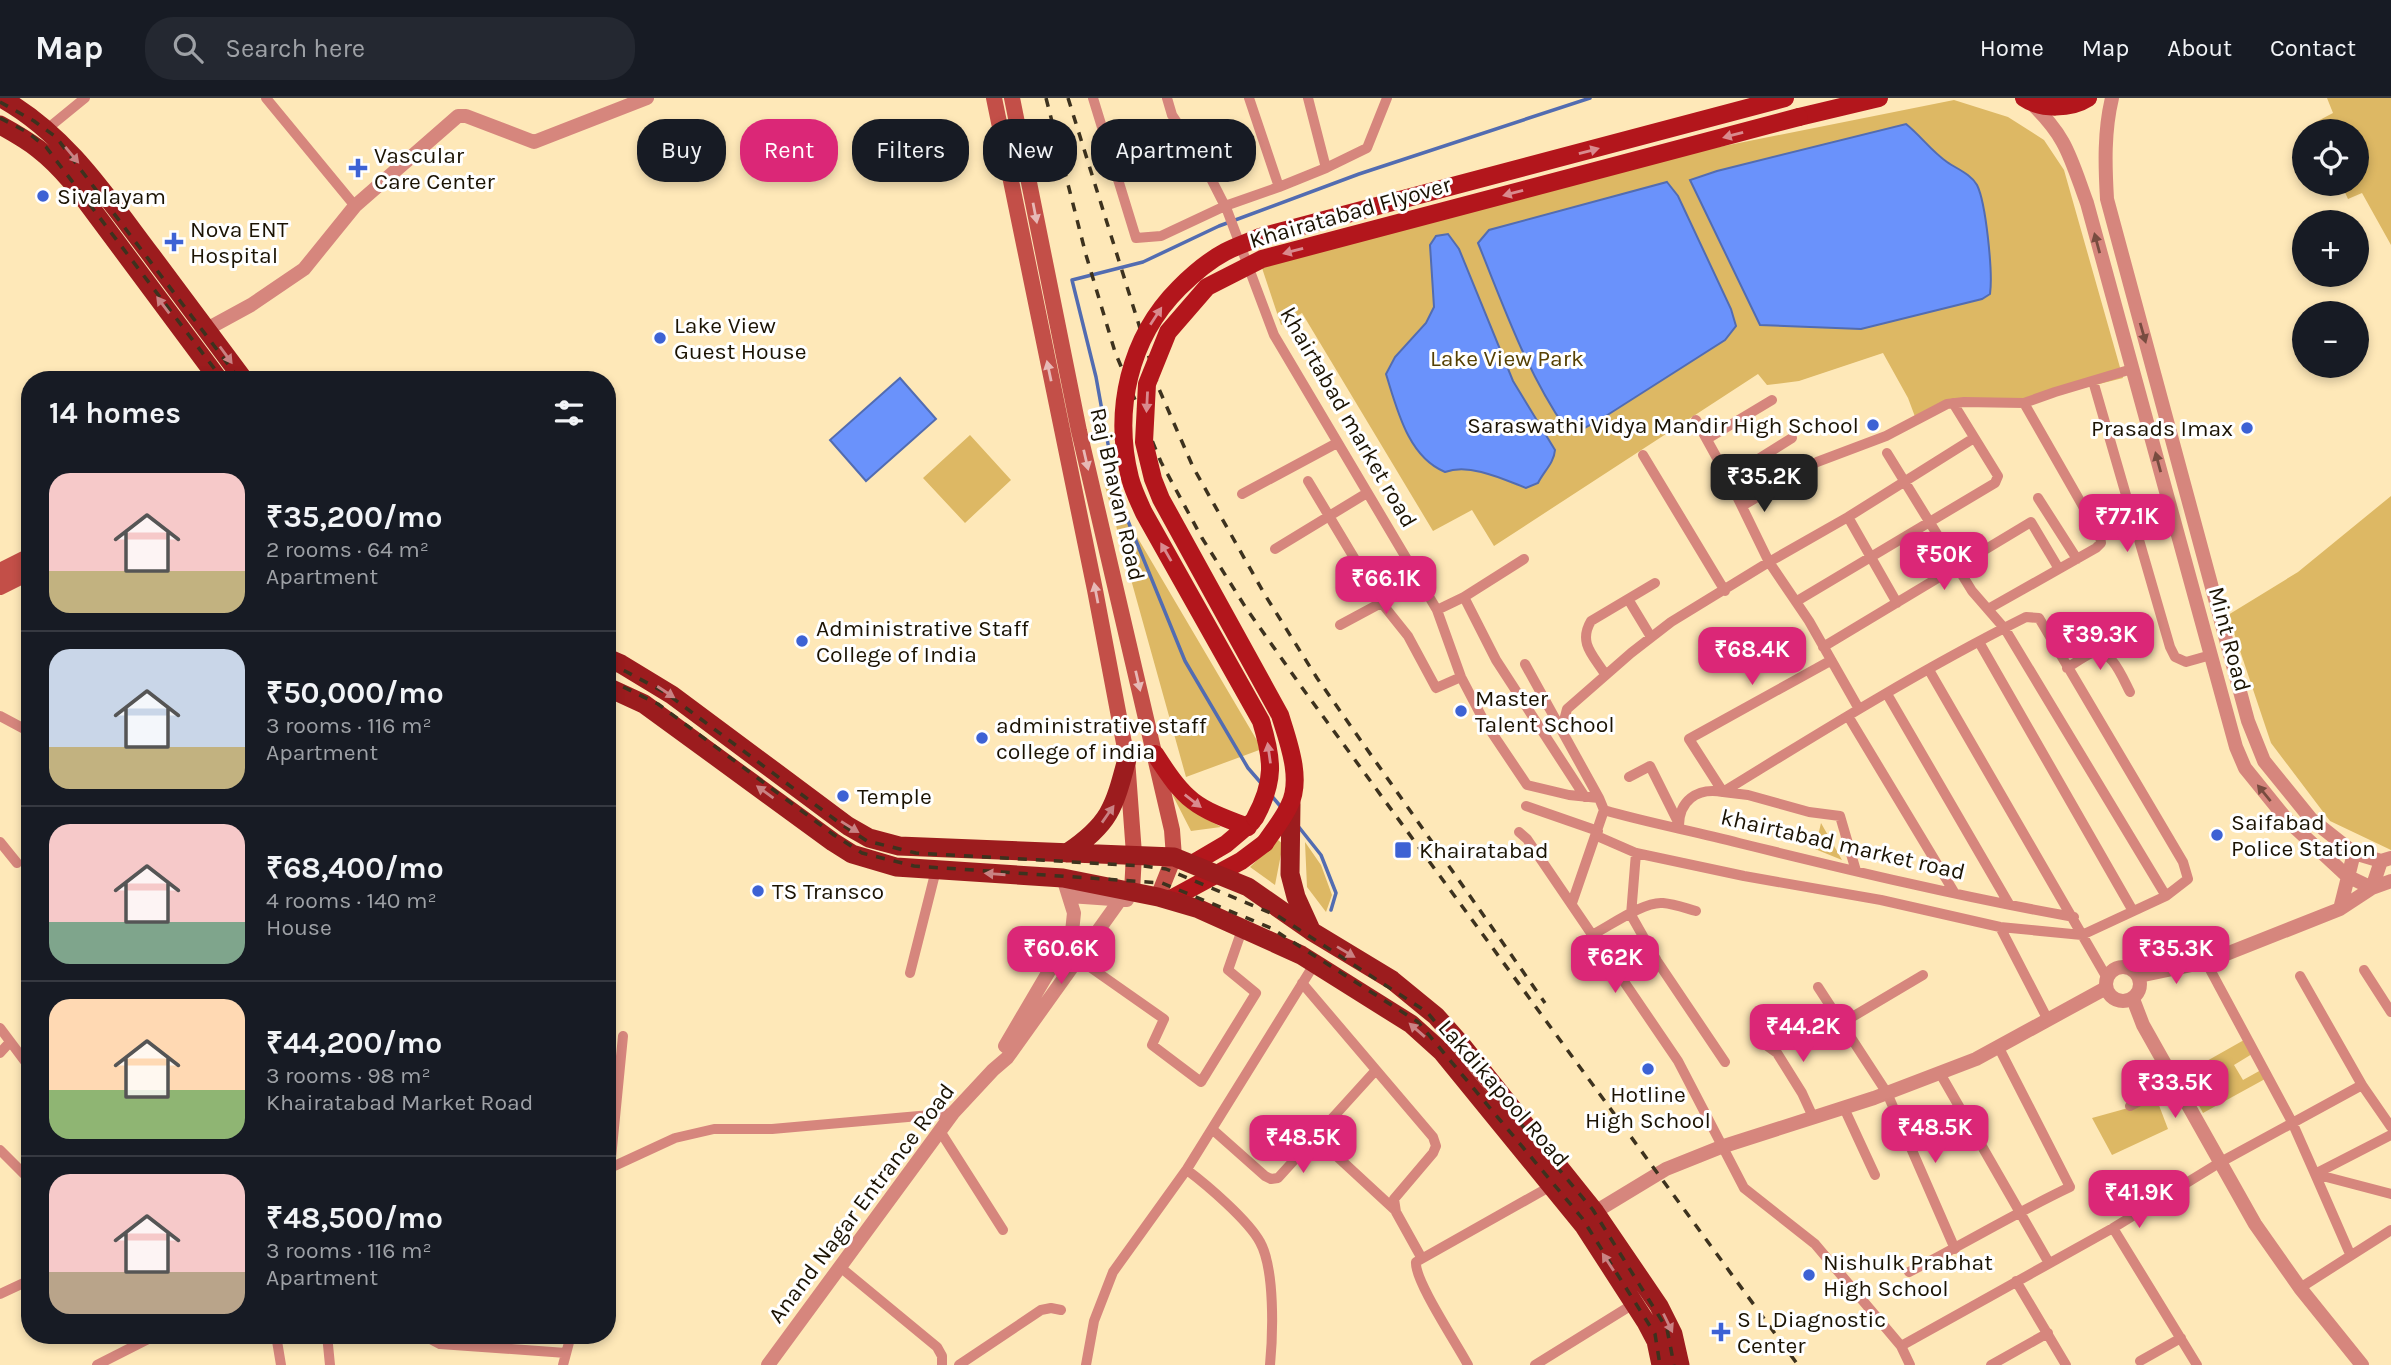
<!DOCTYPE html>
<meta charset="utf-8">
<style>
body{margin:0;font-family:Karla,sans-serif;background:#242831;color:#f1f3f6;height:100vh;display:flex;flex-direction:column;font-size:26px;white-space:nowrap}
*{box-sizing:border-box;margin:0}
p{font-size:23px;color:#9ea1a6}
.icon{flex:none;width:38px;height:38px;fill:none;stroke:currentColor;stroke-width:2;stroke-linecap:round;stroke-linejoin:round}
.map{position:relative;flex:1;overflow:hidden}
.details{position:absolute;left:21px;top:273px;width:595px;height:973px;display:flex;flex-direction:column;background:#171b24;border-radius:28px;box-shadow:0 4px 10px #0003}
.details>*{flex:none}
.top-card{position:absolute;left:637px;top:21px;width:665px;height:63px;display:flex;gap:14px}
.controls{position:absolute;left:2292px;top:21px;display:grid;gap:14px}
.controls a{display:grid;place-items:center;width:77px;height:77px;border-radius:50%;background:#171b24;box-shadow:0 4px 10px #0003;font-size:35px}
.price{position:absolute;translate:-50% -60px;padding:0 16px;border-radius:14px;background:#db2777;color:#fff;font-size:23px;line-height:46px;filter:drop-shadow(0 2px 4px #0008)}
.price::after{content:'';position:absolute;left:50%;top:42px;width:21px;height:16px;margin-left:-10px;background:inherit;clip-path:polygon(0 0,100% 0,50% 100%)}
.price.selected{background:#222;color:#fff}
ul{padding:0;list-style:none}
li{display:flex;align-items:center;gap:21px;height:175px;padding:0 28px}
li+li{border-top:2px solid #363941}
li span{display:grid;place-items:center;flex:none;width:196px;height:140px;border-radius:21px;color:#555}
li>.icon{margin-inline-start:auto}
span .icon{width:84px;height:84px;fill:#fffc;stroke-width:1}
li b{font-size:30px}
h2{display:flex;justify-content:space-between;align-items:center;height:84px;padding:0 28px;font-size:30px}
.pill{padding:0 24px;border-radius:28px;background:#171b24;box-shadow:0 4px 10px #0003;font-size:24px;line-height:63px}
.pill.selected{background:#db2777;color:#fff}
header{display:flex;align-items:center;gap:42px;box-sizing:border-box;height:98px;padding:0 35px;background:#171b24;border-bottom:2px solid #363941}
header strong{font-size:33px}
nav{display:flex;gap:38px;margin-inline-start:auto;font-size:24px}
.search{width:490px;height:63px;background:#242831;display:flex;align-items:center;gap:18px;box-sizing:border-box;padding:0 24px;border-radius:28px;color:#9ea1a6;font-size:26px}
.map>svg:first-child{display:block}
.green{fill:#ddb864}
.water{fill:#6a92fb;stroke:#526cb1;stroke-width:2}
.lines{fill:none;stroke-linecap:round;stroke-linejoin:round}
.stream{stroke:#526cb1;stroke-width:3.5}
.minor{stroke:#d6867d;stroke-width:10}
.tertiary{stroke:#d6867d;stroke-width:14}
.secondary{stroke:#c34f48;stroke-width:16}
.primary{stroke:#b3161c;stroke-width:18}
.trunk{stroke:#9c1c1e;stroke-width:19}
.rail{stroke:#3d321e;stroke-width:3.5;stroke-dasharray:9 9;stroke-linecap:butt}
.primary-bridge{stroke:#b3161c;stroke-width:18}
.oneway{fill:#d98a8e}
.oneway2{fill:#c98283}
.oneway3{fill:#e7b9b6}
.oneway4{fill:#784c40}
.poi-dot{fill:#3d62d4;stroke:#fff;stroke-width:2.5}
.labels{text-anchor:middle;stroke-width:6;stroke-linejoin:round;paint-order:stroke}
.poi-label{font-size:23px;fill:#1b1303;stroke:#fff;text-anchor:start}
.street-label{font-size:23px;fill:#1b1303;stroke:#fff}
.park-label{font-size:23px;fill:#564104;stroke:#fff}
</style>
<header>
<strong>Map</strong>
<div class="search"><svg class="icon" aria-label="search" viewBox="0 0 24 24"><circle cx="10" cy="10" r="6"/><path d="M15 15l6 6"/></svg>Search here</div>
<nav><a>Home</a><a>Map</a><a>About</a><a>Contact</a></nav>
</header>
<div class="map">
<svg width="2391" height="1267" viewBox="0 0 2391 1267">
<rect width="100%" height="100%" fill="#fee8b8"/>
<path class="green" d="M2327,0h64v147l-29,-52 -14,6 -7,-15h16v-53h-41l-4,-7 21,-11z
M1954,2l54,17 36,23 20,30 59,208 -99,25h-67l-40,19 -9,-24 -25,-45 -84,28 -32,4 -9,-11 -264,172 -22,-36 -39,21 -131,-218 -21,12 -19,-57 39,-13 408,-106z
M970,337l41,45 -46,43 -42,-45z
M1103,381l159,270 -76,28z
M2391,398v354l-61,-29 -59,-78 -43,-128 70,-43z
M1172,696l17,15 32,18 -30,4z
M1821,725l21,37 -27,-11z
M1278,742l5,4 -8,41 -25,-18z
M1305,744l16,23 11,30 -6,17 -19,-25z
M2244,942l8,14 -18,11 9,15 18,-10 4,9 -62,34 -21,-38z
M2157,1002l11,29 -56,26 -20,-37z"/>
<path class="water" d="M1906,26c15,12 25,27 41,38 10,7 24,12 30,23 9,18 16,88 13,109l-8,5 -121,30 -101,-4 -70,-145 27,-9z
M1667,84l11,14 53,113 5,17 -11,14 -127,81 -21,11 -11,-3c-39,-56 -62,-122 -88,-186l11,-13z
M1448,136l11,15 54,132 42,69c-1,13 -11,21 -17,33l-12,5c-23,-9 -56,-25 -81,-16 -37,-15 -48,-63 -59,-98l9,-17 31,-34 8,-16 -4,-62 6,-9z
M900,280l36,41 -70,62 -36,-41z"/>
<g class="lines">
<path class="stream" d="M1261,685l-13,-15 -63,-107 -68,-167 -21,-117 -24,-97 71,-18 76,-36 140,-52 231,-76
M1270,696l11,13
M1298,728l23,29 15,38 -5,17"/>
<path class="minor" d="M266,0l89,108
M1093,0l43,140 25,-2 64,-30 54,-19 -30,-89
M1167,0l5,17 28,42 27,53 47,125 163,275 24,67 23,44 43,64 42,10 30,3 5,12 -32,93
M47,31l38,-31
M1326,70l41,-20 20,-50
M1279,89l47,-19 -18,-70
M2093,283l77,266 5,10 11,5 25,-7
M1696,322l32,58 41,84 40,59 50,88
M1707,341l65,-39
M1887,355l85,138 33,38 161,267
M1643,357l82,136
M1728,380l64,-40
M1308,383l72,120 28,35 28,52 25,-11
M1242,396l95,-51
M2038,400l39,61
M1742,408l75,-44 69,-26 61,-32 17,-2 60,1 31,-11 77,-23
M1848,419l49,86
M1275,451l92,-56
M1464,499l32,63 89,137
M1628,501l23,38
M1797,503l198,-118 3,-7 -45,-73
M1988,511l108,-61 5,-5 -1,-7 -76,-133
M1437,512l27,-13 60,-38
M1340,527l80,-43
M1979,544l154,269
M1823,549l208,-125 28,47
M1830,563l-141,78 34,53 25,3 61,17 31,4 16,55
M1525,566l74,134
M2067,570c8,-5 17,-12 25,-15 19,-7 31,26 38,39
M1929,572l178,308
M1605,576c-12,-19 -27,-31 -14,-53l64,-38
M1887,596l122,210
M0,618l30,16
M1848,618l106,176
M1562,630l5,-19 64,-56 40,-31 98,-60 79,-45 126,-79
M1629,679l21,-11 29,58
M1526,708l72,25
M1604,712c44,13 90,21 135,33 110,27 222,54 335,74
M1519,734l8,7 151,222 66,127 71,56 86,102 9,19
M1597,738l39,17 108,23 137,24 119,27 82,8 84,-39 22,-17 -5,-17 -144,-244 -13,-1c-104,52 -204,114 -303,175 -26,-5 -45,9 -44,36
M0,744l17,21
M1636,755l-5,62 26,46 68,101
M2000,829l48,93
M1592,837c18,-9 52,-34 71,-32 11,1 22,5 33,8
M1077,860l87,61 -12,26 49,37 55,-89 -28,-23 15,-43
M2206,864l86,160 23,52 76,20
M2364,872l27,42
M910,875l26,-103
M2300,878l62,109 29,42
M1302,885l131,154 3,9 -3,7 -39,46 2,13 25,45
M1818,889l69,106 68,156
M1842,925l81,-48
M0,930l30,40
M1756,940l21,15 25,40 11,24
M0,955l10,-11
M1941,977l108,188
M2130,1008l45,-23
M1844,1010l31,67
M1212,1031l53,47 6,3 7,-1 98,-108
M940,1033l63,99
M1316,1039l79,73
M0,1052l30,30
M610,1070l13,-132
M1187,1072c20,15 61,50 73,72 15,27 13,92 10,123
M607,1084l3,-14 65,-30 39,-9h58l181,-16
M2113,1130l84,137
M2350,1156l-35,-80 76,-39
M840,1169l97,80 5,9v9
M1909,1174c55,-28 106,-59 161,-85l-71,-139
M2016,1183l50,84
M2300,1190l91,-58
M0,1196l30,-14
M276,1237l5,30
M327,1237l3,30
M423,1237l17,9 126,9
M1901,1248l212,-118 106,-65 143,-78
M2140,1263l41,-23
M97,1267l59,-30
M563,1267l8,-30
M959,1267l82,-55 10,-2 10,2
M1086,1267l8,-44 19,-49 74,-103 128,-206
M1468,1267c-11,-21 -54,-85 -52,-103l135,-76
M1535,1267l100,-62
M1991,1267l57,-32"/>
<path class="tertiary" d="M2112,0c-8,33 -7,67 -5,101l141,522 16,40 47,58 43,34 27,8 10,-3
M2030,4c37,35 40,55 57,101l149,544 9,21 43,53 59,55 25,12 19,-7
M207,231l44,-24 53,-36 51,-63 103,-90h8l68,26 113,-44
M1069,798l58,4
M2340,811l14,-56
M2106 886a17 17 0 1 1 34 0a17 17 0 1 1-34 0Z
M2139,878l67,-14 134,-53 32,-21 9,-27
M2133,901l10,26 112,199 45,64 62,77
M1005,948l67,-114 2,-19 -11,-35
M1595,1114l71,-43 55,-22 153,-49 102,-39 130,-71
M768,1267l185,-252 40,-43 14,-12 113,-158"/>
<path class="secondary" d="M994,0l101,492 32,169 7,95 -2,38
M1012,0l67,333 93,399 2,27 -16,40
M0,473l30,-15
M0,489l30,-15"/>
<path class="primary" d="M2024,0c17,12 47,11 64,0
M1799,19l80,-19
M1155,656c31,48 39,53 93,73
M1192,766l34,-20 26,-22
M1169,802l72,-39 24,-18"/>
<path class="trunk" d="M1,0c65,36 106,99 150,157 31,42 62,83 93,125
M0,27c31,17 47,28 71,56l148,199
M607,560l14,6 51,31 176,131 21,12 30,8 275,11 74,30 63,44 81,49 44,36 24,27 135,169 64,94 14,28 7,31
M607,589l37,17 189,138 19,12 44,13 167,11 95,19 41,12 102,46 110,69 31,28 142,174 62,96 10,19 5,24
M1291,706l-1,70 6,23 15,33
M1067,755c43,-29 47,-45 60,-94"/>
<path class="rail" d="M1046,0l40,157 29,97 46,110 41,76 44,70 57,81 495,676
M1068,0l91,291 34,78 72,128 52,83 228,325
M0,4l34,19 22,16 184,243
M0,20l27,14 19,15 177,233
M607,566l18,7 41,22 175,131 26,17 49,12 228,13 22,3 112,47 149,96 166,198 74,119 7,36
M607,581l51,25 176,131 28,18 52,13 248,17 109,45 147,94 164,196 73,116 5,31"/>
<path class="primary-bridge" d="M1255,720c20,-37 18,-58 6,-97l-117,-208c-5,-11 -11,-23 -14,-35 -17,-67 -1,-140 49,-190 13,-13 29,-27 46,-36 11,-6 24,-10 35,-15l525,-139
M1265,745c8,-12 18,-24 24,-37 14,-26 -1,-65 -9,-91l-119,-216 -8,-20 -9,-37 3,-58 21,-52 39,-45 55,-28 537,-142"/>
</g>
<defs><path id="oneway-solid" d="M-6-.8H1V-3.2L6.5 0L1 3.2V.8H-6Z" transform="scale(1.75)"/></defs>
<g class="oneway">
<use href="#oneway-solid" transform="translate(1733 37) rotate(165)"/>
<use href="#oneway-solid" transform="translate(1589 53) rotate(-15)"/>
<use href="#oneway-solid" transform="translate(1513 95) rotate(165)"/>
<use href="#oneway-solid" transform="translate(1293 153) rotate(165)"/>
<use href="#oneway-solid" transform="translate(1156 218) rotate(-57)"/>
<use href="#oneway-solid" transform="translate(1147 304) rotate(93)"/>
<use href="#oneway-solid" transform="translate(1166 454) rotate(-120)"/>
<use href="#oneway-solid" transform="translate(1269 655) rotate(-98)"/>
<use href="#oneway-solid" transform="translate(1193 703) rotate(38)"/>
</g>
<g class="oneway2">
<use href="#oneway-solid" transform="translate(72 57) rotate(50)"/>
<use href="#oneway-solid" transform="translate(163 207) rotate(-127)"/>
<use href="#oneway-solid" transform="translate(226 257) rotate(54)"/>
<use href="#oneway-solid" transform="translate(666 594) rotate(33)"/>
<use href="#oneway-solid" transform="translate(765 694) rotate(-144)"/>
<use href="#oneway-solid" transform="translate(1108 716) rotate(-55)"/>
<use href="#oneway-solid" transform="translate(850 729) rotate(32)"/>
<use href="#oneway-solid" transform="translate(995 776) rotate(-176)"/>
<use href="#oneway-solid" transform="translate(1346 854) rotate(31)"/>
<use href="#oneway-solid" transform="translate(1417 932) rotate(-139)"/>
<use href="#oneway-solid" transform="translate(1608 1164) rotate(-123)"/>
<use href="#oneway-solid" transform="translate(1668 1225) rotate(64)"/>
</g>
<g class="oneway3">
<use href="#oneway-solid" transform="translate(1035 115) rotate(79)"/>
<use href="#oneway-solid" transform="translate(1049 273) rotate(-102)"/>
<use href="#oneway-solid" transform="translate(1086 362) rotate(77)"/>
<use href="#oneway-solid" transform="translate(1096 495) rotate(-101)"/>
<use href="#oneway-solid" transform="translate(1138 583) rotate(77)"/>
</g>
<g class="oneway4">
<use href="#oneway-solid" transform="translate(2097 145) rotate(-105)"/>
<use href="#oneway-solid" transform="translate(2143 235) rotate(74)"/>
<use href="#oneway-solid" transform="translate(2158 364) rotate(-105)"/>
<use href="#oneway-solid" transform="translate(2264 695) rotate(-129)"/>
</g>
<g class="poi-dot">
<path d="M354.5 59.5h7v7h7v7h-7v7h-7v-7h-7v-7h7z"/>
<circle cx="43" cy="98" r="7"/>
<path d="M170.5 133.5h7v7h7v7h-7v7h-7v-7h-7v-7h7z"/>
<circle cx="660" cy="240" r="7"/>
<circle cx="1873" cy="327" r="7"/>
<circle cx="2247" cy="330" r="7"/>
<circle cx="802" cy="543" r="7"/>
<circle cx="1461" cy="613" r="7"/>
<circle cx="982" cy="640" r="7"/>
<circle cx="843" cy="698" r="7"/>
<circle cx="2217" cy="737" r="7"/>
<rect x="1394" y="743" width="18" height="18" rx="3.5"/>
<circle cx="758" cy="793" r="7"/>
<circle cx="1648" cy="971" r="7"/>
<circle cx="1809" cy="1177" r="7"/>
<path d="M1717.5 1223.5h7v7h7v7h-7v7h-7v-7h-7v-7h7z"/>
</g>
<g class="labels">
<g class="poi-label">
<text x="374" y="65">Vascular<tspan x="374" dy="26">Care Center</tspan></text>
<text x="57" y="106">Sivalayam</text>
<text x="190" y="139">Nova ENT<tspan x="190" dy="26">Hospital</tspan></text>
<text x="674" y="235">Lake View<tspan x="674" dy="26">Guest House</tspan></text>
<text x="1859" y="335" text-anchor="end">Saraswathi Vidya Mandir High School</text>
<text x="2233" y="338" text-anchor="end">Prasads Imax</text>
<text x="816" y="538">Administrative Staff<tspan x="816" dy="26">College of India</tspan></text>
<text x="1475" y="608">Master<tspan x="1475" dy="26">Talent School</tspan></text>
<text x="996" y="635">administrative staff<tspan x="996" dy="26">college of india</tspan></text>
<text x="857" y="706">Temple</text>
<text x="2231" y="732">Saifabad<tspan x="2231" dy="26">Police Station</tspan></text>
<text x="1419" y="760">Khairatabad</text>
<text x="772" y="801">TS Transco</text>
<text x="1648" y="1004" text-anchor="middle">Hotline<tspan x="1648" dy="26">High School</tspan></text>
<text x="1823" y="1172">Nishulk Prabhat<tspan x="1823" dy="26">High School</tspan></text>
<text x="1737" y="1229">S L Diagnostic<tspan x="1737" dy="26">Center</tspan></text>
</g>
<g class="street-label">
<text transform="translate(1350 114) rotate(-16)" y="8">Khairatabad Flyover</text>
<text transform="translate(1349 319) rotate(60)" y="8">khairtabad market road</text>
<text transform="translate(1118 396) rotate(77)" y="8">Raj Bhavan Road</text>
<text transform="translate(2230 541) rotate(75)" y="8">Mint Road</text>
<text transform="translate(1843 746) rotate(13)" y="8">khairtabad market road</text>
<text transform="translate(1504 995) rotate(49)" y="8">Lakdikapool Road</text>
<text transform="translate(861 1105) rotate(-53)" y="8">Anand Nagar Entrance Road</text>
</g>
<g class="park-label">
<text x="1507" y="268">Lake View Park</text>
</g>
</g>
</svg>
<div class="controls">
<a><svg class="icon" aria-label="locate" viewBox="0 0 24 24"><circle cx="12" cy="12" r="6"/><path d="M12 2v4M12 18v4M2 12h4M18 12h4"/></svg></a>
<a>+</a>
<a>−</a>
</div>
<b class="price selected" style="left:1764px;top:416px">₹35.2K</b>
<b class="price" style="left:2127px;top:456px">₹77.1K</b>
<b class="price" style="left:1944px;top:494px">₹50K</b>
<b class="price" style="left:1386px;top:518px">₹66.1K</b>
<b class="price" style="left:2100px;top:574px">₹39.3K</b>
<b class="price" style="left:1752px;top:589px">₹68.4K</b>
<b class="price" style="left:1061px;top:888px">₹60.6K</b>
<b class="price" style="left:2176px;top:888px">₹35.3K</b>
<b class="price" style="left:1615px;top:897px">₹62K</b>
<b class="price" style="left:1803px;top:966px">₹44.2K</b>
<b class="price" style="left:2175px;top:1022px">₹33.5K</b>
<b class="price" style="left:1935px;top:1067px">₹48.5K</b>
<b class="price" style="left:1303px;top:1077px">₹48.5K</b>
<b class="price" style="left:2139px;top:1132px">₹41.9K</b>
<div class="top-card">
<a class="pill">Buy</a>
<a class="pill selected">Rent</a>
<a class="pill">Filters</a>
<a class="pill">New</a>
<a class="pill">Apartment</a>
</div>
<section class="details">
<h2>14 homes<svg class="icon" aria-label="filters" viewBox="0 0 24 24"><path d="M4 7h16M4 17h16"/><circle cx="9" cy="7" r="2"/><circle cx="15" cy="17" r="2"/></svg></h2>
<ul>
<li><span style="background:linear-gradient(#f6c9c9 70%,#c2b280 0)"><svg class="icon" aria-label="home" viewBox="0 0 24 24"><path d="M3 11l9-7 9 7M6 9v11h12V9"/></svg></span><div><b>₹35,200/mo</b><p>2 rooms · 64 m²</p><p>Apartment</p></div></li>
<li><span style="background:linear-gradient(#c9d6e8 70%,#c2b280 0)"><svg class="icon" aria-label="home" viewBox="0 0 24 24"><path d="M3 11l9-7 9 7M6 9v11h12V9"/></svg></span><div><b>₹50,000/mo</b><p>3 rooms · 116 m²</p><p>Apartment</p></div></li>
<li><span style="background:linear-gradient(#f6c9c9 70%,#7fa58c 0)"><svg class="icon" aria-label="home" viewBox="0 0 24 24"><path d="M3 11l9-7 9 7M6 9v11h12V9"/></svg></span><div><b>₹68,400/mo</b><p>4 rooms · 140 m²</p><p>House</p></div></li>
<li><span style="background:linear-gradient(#ffd9b3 65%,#8fb573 0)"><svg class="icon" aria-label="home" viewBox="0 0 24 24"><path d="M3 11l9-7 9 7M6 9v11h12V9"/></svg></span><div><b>₹44,200/mo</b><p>3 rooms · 98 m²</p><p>Khairatabad Market Road</p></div></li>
<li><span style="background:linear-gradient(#f6c9c9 70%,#b9a48a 0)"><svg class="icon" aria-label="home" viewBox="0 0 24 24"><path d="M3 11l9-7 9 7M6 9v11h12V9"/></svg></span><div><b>₹48,500/mo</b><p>3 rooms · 116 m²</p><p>Apartment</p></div></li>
</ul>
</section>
</div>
